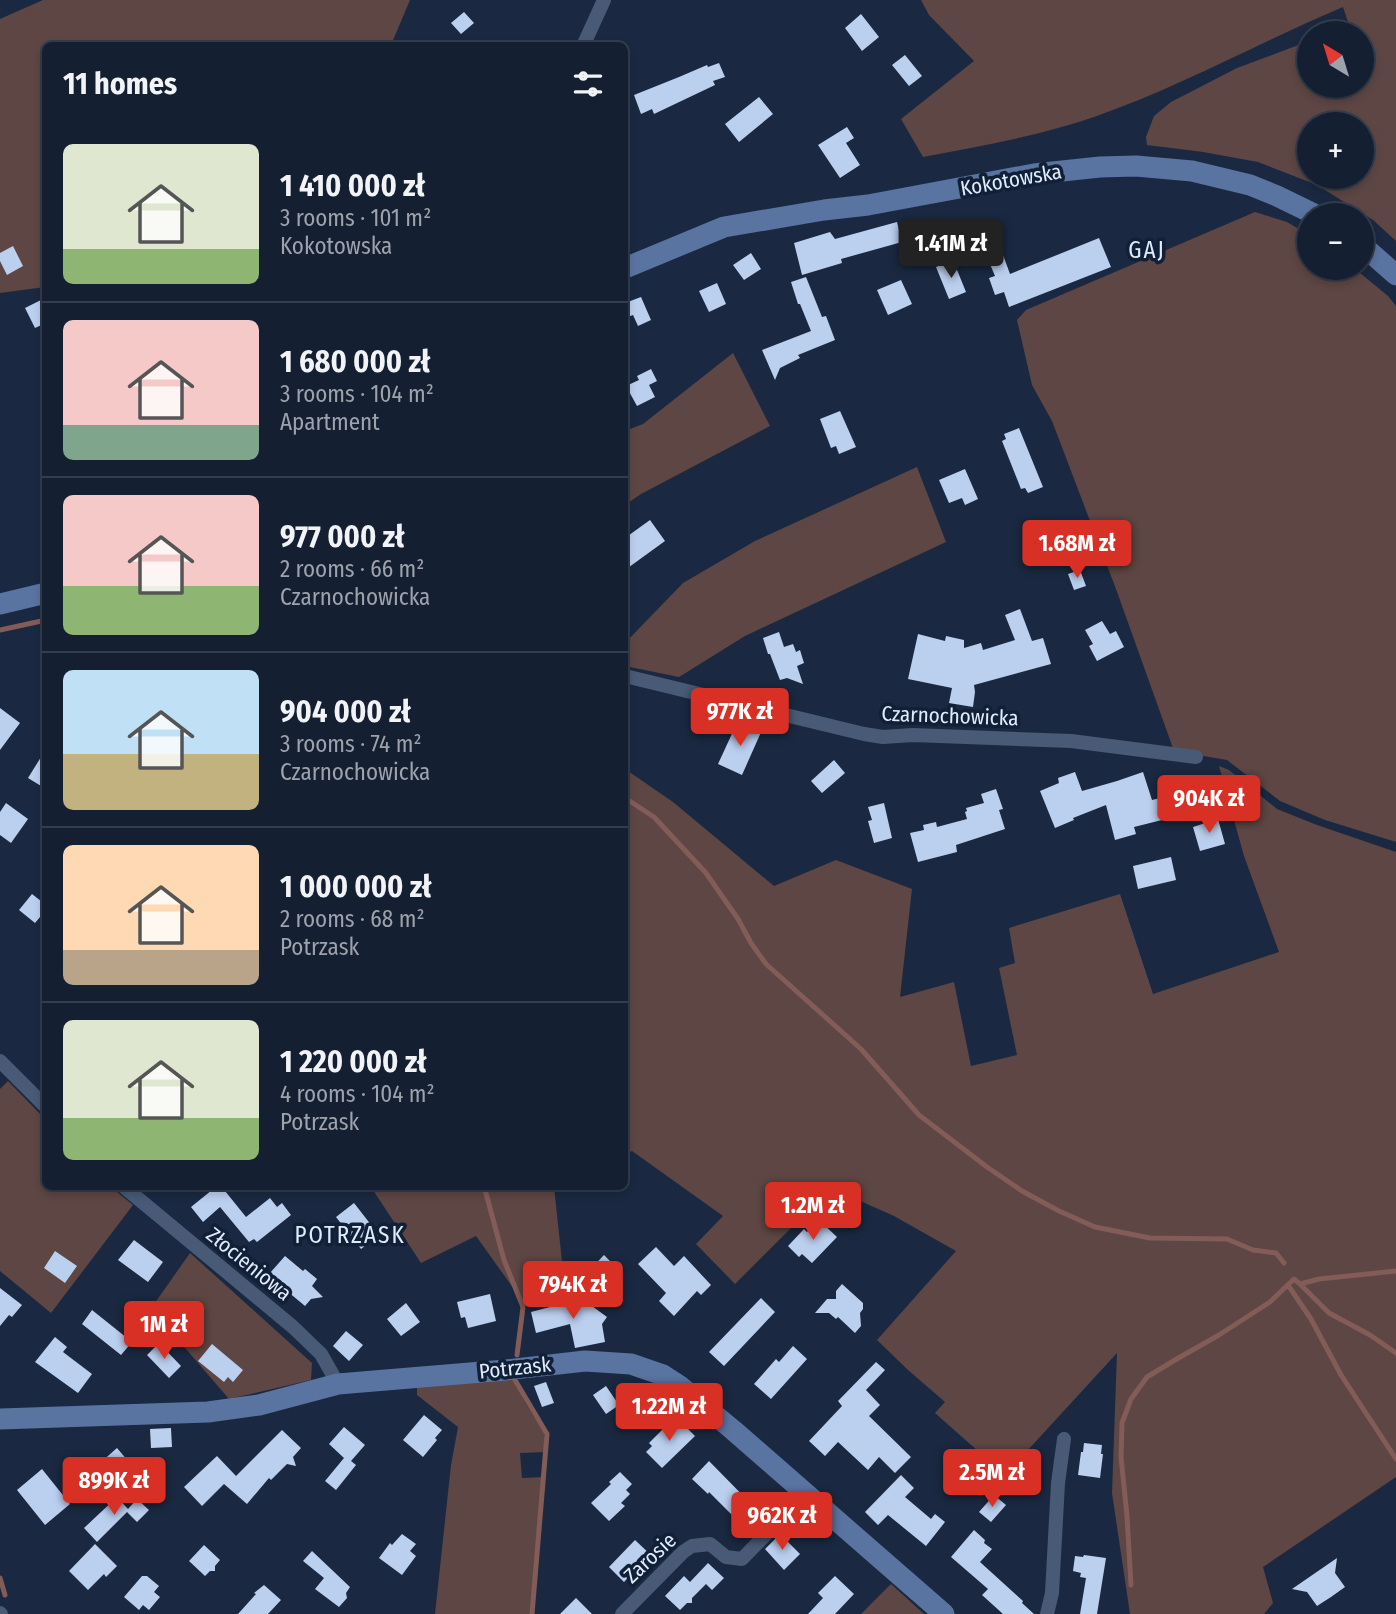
<!DOCTYPE html>
<meta charset="utf-8">
<style>
body{margin:0;font-family:"Fira Sans Condensed",sans-serif;background:#1d2739;color:#f1f3f6;height:100vh;display:flex;flex-direction:column;font-size:26px;white-space:nowrap}
*{box-sizing:border-box;margin:0}
p{font-size:23px;color:#9da2ab}
.icon{flex:none;width:38px;height:38px;fill:none;stroke:currentColor;stroke-width:2;stroke-linecap:round;stroke-linejoin:round}
.map{position:relative;flex:1;overflow:hidden}
.details{position:absolute;left:42px;top:42px;width:586px;height:1148px;display:flex;flex-direction:column;background:#141f31;border-radius:10px;box-shadow:0 4px 10px #0003,0 0 0 2px #333d4d}
.details>*{flex:none}
.needle{width:46px;rotate:322deg}
.fabs{position:absolute;left:1297px;top:21px;display:grid;gap:14px}
.fabs a{display:grid;place-items:center;width:77px;height:77px;border-radius:50%;background:#141f31;box-shadow:0 4px 10px #0003,0 0 0 2px #333d4d;font-size:35px}
.price{position:absolute;translate:-50% -60px;padding:0 16px;border-radius:7px;background:#d93025;color:#fff;font-size:23px;line-height:46px;filter:drop-shadow(0 2px 4px #0008)}
.price::after{content:'';position:absolute;left:50%;top:42px;width:21px;height:16px;margin-left:-10px;background:inherit;clip-path:polygon(0 0,100% 0,50% 100%)}
.price.active{background:#222;color:#fff}
ul{padding:0;list-style:none}
li{display:flex;align-items:center;gap:21px;height:175px;padding:0 21px}
li+li{border-top:2px solid #333d4d}
li span{display:grid;place-items:center;flex:none;width:196px;height:140px;border-radius:10px;color:#555}
li>.icon{margin-inline-start:auto}
span .icon{width:84px;height:84px;fill:#fffc;stroke-width:1}
li b{font-size:30px}
h2{display:flex;justify-content:space-between;align-items:center;height:84px;padding:0 21px;font-size:30px}
.map>svg:first-child{display:block}
.green{fill:#5d4643;fill-rule:evenodd}
.lines{fill:none;stroke-linecap:round;stroke-linejoin:round}
.stream{stroke:#835c58;stroke-width:5}
.building{fill:#bbcfef}
.street{stroke:#485a75;stroke-width:14}
.secondary{stroke:#5974a0;stroke-width:21}
.labels{text-anchor:middle;stroke-width:7;stroke-linejoin:round;paint-order:stroke}
.street-label{font-size:21px;fill:#e0ebfb;stroke:#111f37}
.neighbourhood-label{font-size:23px;letter-spacing:2px;fill:#e0ebfb;stroke:#111f37}
</style>
<div class="map">
<svg width="1396" height="1614" viewBox="0 0 1396 1614">
<rect width="100%" height="100%" fill="#1a2941"/>
<path class="green" d="M43,0h367l-19,45 -345,1 -1,241 -45,6v-274z
M921,0h475v241l-23,-21 -56,-35 -59,-23 -55,-10 -56,-7 -1,-8 8,-21 17,-14 66,-34 72,-27v45h53v-53h-33l20,-8 -6,-18c-83,35 -163,80 -249,110 -55,19 -113,29 -171,40l-22,-38 73,-58 -45,-46zM1309,124h53v53h-53z
M1255,212l32,10 22,13v33h45l34,28 8,10v536l-71,-22 -45,-19 -53,-41 -53,-9 -58,-162 -64,-168 -20,-36 -15,-65 9,-10z
M733,353l37,73 -129,68 -16,11v-74l18,-7z
M917,467l29,75 -201,94 -66,41 -54,-11v-23l58,-60 72,-42z
M1219,766l10,4 48,39 40,16 79,27v625l-133,90 10,36 -9,11h-134l-18,-121 5,-140 -112,122 -70,-62 10,-11 -37,-32 -31,-30 79,-89 -62,-35 -63,-28 -96,96 -39,-40 27,-28 -91,-65 -7,3v-385l48,33 101,84 62,-26 76,29 -12,108 54,-15 17,84 46,-11 -18,-87 16,-5 -6,-35 111,-34 33,100 126,-42 -35,-96z
M8,1081l37,38 1,67 65,1 22,18 -82,108 -51,-42v-182z
M371,1187h183l8,74 -36,45 -50,-70 -55,27z
M190,1253l122,110 -1,17 -82,19 -43,-50 -41,-32z
M513,1379l13,25 18,29 2,19 -26,1 2,25 22,-1 -10,137h-99l16,-149 7,-38 -41,-32v-11z
M891,1584l33,30h-63z"/>
<g class="lines">
<path class="stream" d="M0,630l46,-10
M625,798l29,19 52,56 32,46 13,24 15,21 95,85 58,66 68,52 35,24 37,20 36,16 55,11 77,1 26,11 23,3 8,10
M484,1186l20,74 19,47 -6,48
M1300,1284l29,29 41,22 26,18
M1288,1285l23,34 30,56 55,84
M515,1380l32,54 -15,180
M0,1578l5,17
M1131,1585l-4,-69 -6,-59 1,-34 9,-24 16,-22 28,-17 44,-25 51,-33 24,-23 6,5 19,-5 77,-8"/>
</g>
<path class="building" d="M464,12l10,11 -13,11 -10,-11z
M861,14l18,23 -17,14 -17,-23z
M905,55l17,21 -13,10 -17,-21z
M719,63l6,14 -12,4 2,4 -61,29 -2,-5 -11,5 -7,-19 45,-18 28,-12 1,2z
M759,97l14,17 -34,28 -14,-18z
M847,127l7,11 -8,5 14,22 -20,13 -22,-33z
M897,222l5,20 -61,17 1,4 -40,12 -8,-32 36,-11 5,7z
M995,233l15,41 89,-36 12,29 -102,40 -5,-15 -9,3 -6,-17 6,-2 -16,-38z
M13,246l10,20 -16,9 -7,-14v-8z
M751,253l10,16 -17,11 -11,-15z
M953,260l13,32 -17,7 -13,-32z
M806,277l16,40 4,-1 9,24 -37,15 2,3 -20,10 -5,12 -13,-30 49,-19 -11,-27h-2l-7,-22z
M901,280l11,24 -24,11 -11,-25z
M717,283l9,21 -17,8 -10,-21z
M641,297l10,23 -13,6 -5,-11 -8,3v-15z
M41,300l5,10v13l-11,5 -10,-20z
M651,369l6,12 -8,4 6,12 -18,9 -11,-20 13,-6 -2,-4z
M840,411l16,36 -17,7 -3,-8 -5,2 -11,-29z
M1019,428l24,59 -15,6 -3,-5 -4,1 -19,-48 4,-2 -2,-5z
M965,469l13,30 -13,6 -3,-7 -13,5 -10,-23z
M650,520l15,21 -40,29v-32z
M1080,570l6,16 -12,4 -6,-16z
M1020,609l12,32 11,-3 8,26 -77,21 1,7 -2,15 -24,-4 3,-15 -44,-9 10,-45 27,7 1,-5 18,4v8l17,-5 2,7 32,-10 -10,-25z
M1102,621l8,13 6,-3 8,16 -27,14 -8,-15 4,-2 -8,-14z
M779,632l5,15 9,-3 3,8 4,-2 4,13 -7,3 6,18 -16,-6 -7,2 -10,-26h-2l-5,-16z
M0,708l20,15 -20,27z
M747,723l15,7 -20,45 -24,-11 18,-39 8,4z
M46,749v40l-18,-11z
M834,760l11,13 -23,20 -11,-12z
M1075,772l7,19 35,-10 26,-9 9,28 20,-5 6,21 -44,11 2,7 -21,6 -9,-35 -33,13 1,2 -19,8 -15,-37 19,-8 -1,-5z
M996,789l7,20 -4,1 6,19 -49,16 1,7 -39,10 -8,-29 14,-3 -1,-5 13,-3 1,5 30,-8 -2,-7 2,-1 -1,-3 18,-5 -3,-9z
M6,803l22,16 -17,24 -11,-8v-23z
M884,803l8,35 -18,5 -6,-22 4,-1 -4,-13z
M1218,819l7,25 -25,7 -7,-24z
M1171,857l5,23 -38,9 -5,-23z
M32,894l14,11v5l-11,13 -16,-13z
M217,1186h4l25,31 24,-19 7,9 5,-4 9,12 -34,27 -3,-3 -5,3 -29,-35 -17,15 -12,-15z
M354,1203l25,32 -18,14 -25,-32z
M819,1220l18,17 -25,26 -10,-9 -3,3 -11,-11 16,-17 3,3z
M134,1240l29,22 -15,20 -30,-22z
M656,1247l18,19 10,-10 27,29 -10,10 -4,-4 -23,25 -15,-15 7,-8 -28,-29z
M55,1251l22,15 -12,17 -21,-15z
M604,1255l14,14 -21,20 -13,-13z
M285,1256l18,15 2,-2 12,10 -5,7 11,11 -12,2 -6,7 -24,-20 1,-2 -12,-11z
M842,1284l21,19v6l-3,4 1,13 -6,7 -17,-16 -2,2 -7,-6h-14l12,-14h9v-8z
M0,1288l22,17 -10,12 -3,-2 -9,11z
M490,1294l6,27 -28,7 -3,-11 -4,1 -4,-16z
M581,1298l26,19 -5,7 3,18 -30,6 -5,-24 -34,9 -5,-21 38,-10z
M761,1298l14,14 -51,54 -15,-14z
M406,1303l14,19 -19,14 -14,-17z
M92,1310l40,32 -11,13 -39,-31z
M346,1331l17,14 -14,16 -16,-15z
M55,1337l12,10 -4,5 29,22 -14,19 -43,-31z
M159,1343l22,23 -12,12 -22,-23z
M212,1344l31,26 -10,12 -5,-5 -4,5 -26,-21z
M793,1346l14,13 -36,40 -17,-15 22,-25 3,3z
M876,1362l9,8 -19,20 14,15 -11,11 42,41 -16,16 -16,-16 -11,13 -30,-28 -13,14 -16,-15 33,-35 -4,-5z
M546,1382l8,21 -12,4 -8,-21z
M606,1386l13,19 -13,9 -13,-19z
M424,1415l18,15 -7,8 2,2 -14,17 -20,-17z
M679,1420l16,16 -33,32 -16,-16 6,-6 -3,-3 21,-21 3,3z
M344,1427l21,18 -14,16 5,4 -20,25 -11,-9 19,-23 -15,-14z
M171,1428l1,19 -21,1 -1,-19z
M282,1430l19,18 -8,9 3,9 -9,-2 -16,16 -2,-2 -22,26 -23,-20 -22,22 -18,-19 33,-31 19,20z
M1084,1443l18,2 -1,9h2l-3,24 -22,-3 3,-23h2z
M117,1448l17,20 -34,29 -17,-19z
M709,1461l58,59 -15,15 -43,-43 -1,2 -16,-15z
M42,1469l28,35 -25,21 -28,-35z
M620,1472l12,12 -6,6 4,4 -9,9 4,3 -16,15 -18,-18 20,-19 -2,-2z
M901,1475l13,13 -9,9 26,22 4,-5 10,8 -19,24 -38,-31 -10,10 -13,-13z
M994,1495l12,10 -15,17 -12,-10z
M117,1497l11,12 9,-10 12,11 -12,12 -10,-10 -30,30 -13,-14z
M974,1530l11,10 -1,3 8,6 -12,13 43,39 -1,2 12,11h-31l-21,-19 6,-6 -37,-32z
M402,1534l14,10 -6,7 6,5 -14,19 -23,-17 11,-15 2,2z
M780,1534l20,20 -16,16 -19,-21z
M635,1540l18,17 -12,12 -3,-2 -14,15 -15,-15z
M95,1544l22,22 -11,11 -2,-3 -16,16 -19,-19z
M204,1545l16,15 -5,6v5h-5l-5,5 -16,-15z
M312,1551l38,36 -4,6 1,5 -8,9 -24,-18 9,-11 -21,-17z
M1084,1555l22,3 -9,56h-17l6,-36 -6,-1 1,-4 -8,-2 2,-15 8,1z
M1337,1558l-2,15 10,14 -14,10 -14,9 -10,-14 -15,-3z
M708,1563l16,15 -12,12 -6,-6 -14,14v5h-5l-7,7 -15,-14 19,-20 6,6z
M142,1576h5l12,10 -5,6 6,5 -11,13 -6,-5 -4,5 -15,-13z
M835,1576l19,18 -19,20h-27l15,-16 -5,-5z
M264,1585l17,15 -13,14h-30l18,-20 -2,-1z
M576,1598l16,16h-32z"/>
<g class="lines">
<path class="street" d="M583,46l21,-46
M625,676l239,58 19,3 30,-2 158,6 125,16
M0,1061l46,46
M123,1186l170,141 28,27 17,30
M0,1613l1,1
M622,1614l61,-62 9,-6 18,-2 16,13 16,2 63,-65
M1047,1614l5,-21 6,-110 6,-44"/>
<path class="secondary" d="M1362,245l34,30
M625,268l99,-41 100,-17 44,-5 166,-31 66,-7 36,-1 56,5 58,14 27,11 39,19
M0,604l46,-11
M0,1419l208,-7 51,-7 79,-21 168,-14 79,-9 46,3 32,11 17,11 53,44 211,184"/>
</g>
<g class="labels">
<g class="street-label">
<text transform="translate(1011 180) rotate(-10)" y="7">Kokotowska</text>
<text transform="translate(950 716) rotate(2)" y="7">Czarnochowicka</text>
<text transform="translate(249 1264) rotate(39)" y="7">Złocieniowa</text>
<text transform="translate(515 1368) rotate(-6)" y="7">Potrzask</text>
<text transform="translate(650 1558) rotate(-43)" y="7">Zarosie</text>
</g>
<g class="neighbourhood-label">
<text x="1147" y="258">GAJ</text>
<text x="350" y="1243">POTRZASK</text>
</g>
</g>
</svg>
<div class="fabs">
<a><svg class="needle" viewBox="-14 -14 28 28"><path d="M0-13l5 13h-10z" fill="#e53935"/><path d="M0 13l5-13h-10z" fill="#9da2ab"/></svg></a>
<a>+</a>
<a>−</a>
</div>
<b class="price active" style="left:951px;top:280px">1.41M zł</b>
<b class="price" style="left:1077px;top:580px">1.68M zł</b>
<b class="price" style="left:740px;top:748px">977K zł</b>
<b class="price" style="left:1209px;top:835px">904K zł</b>
<b class="price" style="left:813px;top:1242px">1.2M zł</b>
<b class="price" style="left:573px;top:1321px">794K zł</b>
<b class="price" style="left:164px;top:1361px">1M zł</b>
<b class="price" style="left:669px;top:1443px">1.22M zł</b>
<b class="price" style="left:992px;top:1509px">2.5M zł</b>
<b class="price" style="left:114px;top:1517px">899K zł</b>
<b class="price" style="left:782px;top:1552px">962K zł</b>
<section class="details">
<h2>11 homes<svg class="icon" aria-label="filters" viewBox="0 0 24 24"><path d="M4 7h16M4 17h16"/><circle cx="9" cy="7" r="2"/><circle cx="15" cy="17" r="2"/></svg></h2>
<ul>
<li><span style="background:linear-gradient(#dfe7d0 75%,#8fb573 0)"><svg class="icon" aria-label="home" viewBox="0 0 24 24"><path d="M3 11l9-7 9 7M6 9v11h12V9"/></svg></span><div><b>1 410 000 zł</b><p>3 rooms · 101 m²</p><p>Kokotowska</p></div></li>
<li><span style="background:linear-gradient(#f6c9c9 75%,#7fa58c 0)"><svg class="icon" aria-label="home" viewBox="0 0 24 24"><path d="M3 11l9-7 9 7M6 9v11h12V9"/></svg></span><div><b>1 680 000 zł</b><p>3 rooms · 104 m²</p><p>Apartment</p></div></li>
<li><span style="background:linear-gradient(#f6c9c9 65%,#8fb573 0)"><svg class="icon" aria-label="home" viewBox="0 0 24 24"><path d="M3 11l9-7 9 7M6 9v11h12V9"/></svg></span><div><b>977 000 zł</b><p>2 rooms · 66 m²</p><p>Czarnochowicka</p></div></li>
<li><span style="background:linear-gradient(#bfe0f5 60%,#c2b280 0)"><svg class="icon" aria-label="home" viewBox="0 0 24 24"><path d="M3 11l9-7 9 7M6 9v11h12V9"/></svg></span><div><b>904 000 zł</b><p>3 rooms · 74 m²</p><p>Czarnochowicka</p></div></li>
<li><span style="background:linear-gradient(#ffd9b3 75%,#b9a48a 0)"><svg class="icon" aria-label="home" viewBox="0 0 24 24"><path d="M3 11l9-7 9 7M6 9v11h12V9"/></svg></span><div><b>1 000 000 zł</b><p>2 rooms · 68 m²</p><p>Potrzask</p></div></li>
<li><span style="background:linear-gradient(#dfe7d0 70%,#8fb573 0)"><svg class="icon" aria-label="home" viewBox="0 0 24 24"><path d="M3 11l9-7 9 7M6 9v11h12V9"/></svg></span><div><b>1 220 000 zł</b><p>4 rooms · 104 m²</p><p>Potrzask</p></div></li>
</ul>
</section>
</div>
